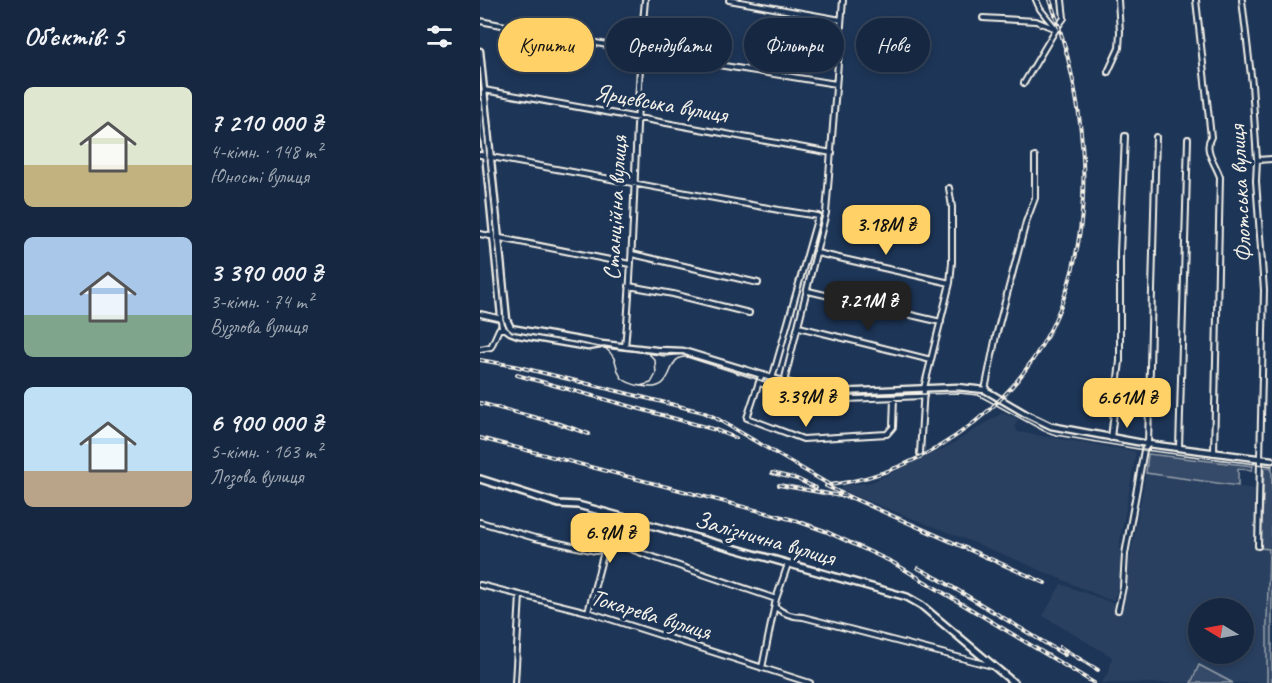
<!DOCTYPE html>
<html lang="uk">
<meta charset="utf-8">
<style>
body{margin:0;font-family:Caveat,sans-serif;background:#1f3048;color:#f1f3f6;height:100vh;display:flex;flex-direction:column;font-size:22px;white-space:nowrap}
*{box-sizing:border-box;margin:0}
p{font-size:20px;color:#9ea6b1}
.icon{flex:none;width:33px;height:33px;fill:none;stroke:currentColor;stroke-width:2;stroke-linecap:round;stroke-linejoin:round}
.map{position:relative;flex:1;overflow:hidden}
.sheet{display:flex;flex-direction:column;background:#162841;width:480px}
.sheet>*{flex:none}
.banner{position:absolute;left:18px;top:18px;width:570px;height:54px;display:flex;gap:12px}
.needle{width:39px;rotate:280deg}
.controls{position:absolute;left:708px;top:598px;display:grid;gap:12px}
.controls a{display:grid;place-items:center;width:66px;height:66px;border-radius:50%;background:#162841;box-shadow:0 3px 9px #0003,0 0 0 2px #35445a;font-size:30px}
.price{position:absolute;translate:-50% -51px;padding:0 14px;border-radius:12px;background:#ffd166;color:#111;font-size:20px;line-height:39px;filter:drop-shadow(0 2px 3px #0008)}
.price::after{content:'';position:absolute;left:50%;top:36px;width:18px;height:14px;margin-left:-9px;background:inherit;clip-path:polygon(0 0,100% 0,50% 100%)}
.price.current{background:#222;color:#fff}
ul{padding:0;list-style:none}
li{display:flex;align-items:center;gap:18px;height:150px;padding:0 24px}
li span{display:grid;place-items:center;flex:none;width:168px;height:120px;border-radius:9px;color:#555}
li>.icon{margin-inline-start:auto}
span .icon{width:72px;height:72px;fill:#fffc;stroke-width:1}
li b{font-size:26px}
h2{display:flex;justify-content:space-between;align-items:center;height:72px;padding:0 24px;font-size:26px}
.chip{padding:0 21px;border-radius:27px;background:#162841;box-shadow:0 3px 9px #0003,0 0 0 2px #35445a;font-size:21px;line-height:54px}
.chip.current{background:#ffd166;color:#111}
main{display:flex;flex:1;min-height:0}
.map>svg:first-child{display:block}
.built{fill:#2a4060;fill-rule:evenodd}
.green{fill:#354a67;stroke:#949ea8;stroke-width:1.5}
.lines{fill:none;stroke-linecap:round;stroke-linejoin:round}
.minor-casing{stroke:#f4f1e8;stroke-width:8}
.tertiary-casing{stroke:#f4f1e8;stroke-width:9}
.secondary-casing{stroke:#f4f1e8;stroke-width:10}
.minor{stroke:#1d3557;stroke-width:4}
.tertiary{stroke:#1d3557;stroke-width:4.5}
.secondary{stroke:#1d3557;stroke-width:5}
.tram{stroke:#f4f1e8;stroke-width:1.5}
.rail-casing{stroke:#f4f1e8;stroke-width:4}
.rail{stroke:#1d3557;stroke-width:1.5;stroke-dasharray:4.5;stroke-linecap:butt}
.labels{text-anchor:middle;stroke-width:6;stroke-linejoin:round;paint-order:stroke}
.street-label{font-size:24px;fill:#f4f1e8;stroke:#1d3557}
</style>
<main>
<section class="sheet">
<h2>Об’єктів: 5<svg class="icon" aria-label="filters" viewBox="0 0 24 24"><path d="M4 7h16M4 17h16"/><circle cx="9" cy="7" r="2"/><circle cx="15" cy="17" r="2"/></svg></h2>
<ul>
<li><span style="background:linear-gradient(#dfe7d0 65%,#c2b280 0)"><svg class="icon" aria-label="home" viewBox="0 0 24 24"><path d="M3 11l9-7 9 7M6 9v11h12V9"/></svg></span><div><b>7 210 000 ₴</b><p>4-кімн. · 148 m²</p><p>Юності вулиця</p></div></li>
<li><span style="background:linear-gradient(#a9c7e8 65%,#7fa58c 0)"><svg class="icon" aria-label="home" viewBox="0 0 24 24"><path d="M3 11l9-7 9 7M6 9v11h12V9"/></svg></span><div><b>3 390 000 ₴</b><p>3-кімн. · 74 m²</p><p>Вузлова вулиця</p></div></li>
<li><span style="background:linear-gradient(#bfe0f5 70%,#b9a48a 0)"><svg class="icon" aria-label="home" viewBox="0 0 24 24"><path d="M3 11l9-7 9 7M6 9v11h12V9"/></svg></span><div><b>6 900 000 ₴</b><p>5-кімн. · 163 m²</p><p>Лозова вулиця</p></div></li>
</ul>
</section>
<div class="map">
<svg width="792" height="683" viewBox="0 0 792 683">
<rect width="100%" height="100%" fill="#1d3557"/>
<filter id="ink" filterUnits="userSpaceOnUse"><feTurbulence type="fractalNoise" baseFrequency=".0167" numOctaves="2"/><feDisplacementMap in="SourceGraphic" scale="12" xChannelSelector="R" yChannelSelector="G"/><feConvolveMatrix kernelMatrix="1 2 1 2 8 2 1 2 1" color-interpolation-filters="sRGB"/></filter>
<g filter="url(#ink)">
<path class="built" d="M522,413l16,6 -3,7 3,6 116,19 2,2 -16,88v42l-7,17 -6,-1 -107,-46 -160,-63 2,-4 30,-4 75,-35z
M666,473l117,17 -2,58 8,1 -2,72v62h-34l-34,-17 -8,17h-90l8,-11 3,-15 -69,-41 18,-32 60,22zM718,609h46v45h-46z"/>
<path class="green" d="M668,454l105,12 -1,4 -14,-1v17l-92,-13z
M784,468h8v215h-5v-62l2,-72 -8,-1z
M719,665l34,18h-42z"/>
<g class="lines">
<g class="minor-casing">
<path id="minor" d="M249,0l112,20
M556,0l4,9 16,20 8,-11 -2,-18
M716,0l15,137c-8,13 5,27 9,40l-6,276
M762,0l10,84 5,76 -1,21 8,109 -6,256
M503,18l53,3 20,8 -32,54
M0,21l201,38 155,25
M628,72l11,-24 1,-16 -2,-32
M4,90l348,63
M0,155l299,55 39,6 -46,163
M777,160l15,-1
M0,234l150,30
M337,253l133,30
M152,254l126,29
M149,286l44,8 76,19
M328,291l133,31
M0,314l27,6
M319,327l132,33
M145,347c11,-115 9,-232 20,-347
M0,349l11,-2 8,-18h7
M281,376l-14,42 56,21 84,-5 6,-7 1,-30
M304,382l42,-169 17,-213
M279,383l61,17 104,-4
M505,390l11,-54 30,-114 9,-24v-41
M631,438l9,-77v-108l5,-117
M699,448l9,-309
M440,453l4,-65 26,-105 2,-21v-55l-3,-19
M0,522l55,16 61,13 8,-5
M127,540l37,14 132,45
M0,585l108,27 222,71
M295,607c9,7 17,10 28,10l189,49
M638,610l5,-23 2,-33 19,-104 4,-6 8,-307
M108,612l19,-72 1,-27
M282,668l14,-69 12,-35
M35,683l5,-88"/>
</g>
<g class="tertiary-casing">
<path id="tertiary" d="M0,51l27,269 4,8 91,16 54,6 27,1 132,40 21,1 121,-5 28,3 41,24 25,12 97,18 124,16
M0,102l22,224 8,6 8,3 70,12 12,-2"/>
</g>
<g class="secondary-casing">
<path id="secondary" d="M0,479l79,25 19,1 30,8 299,84 14,8 93,78"/>
</g>
<use href="#minor" class="minor"/>
<use href="#tertiary" class="tertiary"/>
<use href="#secondary" class="secondary"/>
<path class="tram" d="M0,68l2,23
M0,84l23,235 3,8 6,5 93,16c21,15 1,32 36,38 38,8 22,-31 46,-29l104,33 34,7 134,-4 19,2 66,36 12,4 88,15 128,16
M124,346l61,10 19,-2
M160,386l11,-3 5,-9 -1,-14 -7,-7"/>
<g class="rail-casing">
<path id="rail" d="M0,360l35,6 188,46 11,5 116,68c52,-7 99,-28 141,-60 133,-102 132,-280 79,-425
M37,375l199,55 20,8
M0,403l80,21 29,10
M0,438l314,82 31,11 67,31 202,121
M292,473l25,6 19,9
M299,485l73,13 193,85
M346,486l26,12
M438,568l21,11 126,76
M580,647l38,23"/>
</g>
<use href="#rail" class="rail"/>
</g>
</g>
<g class="labels">
<g class="street-label">
<text transform="translate(181 103) rotate(10)" y="8">Ярцевська вулиця</text>
<text transform="translate(760 194) rotate(-93)" y="8">Флотська вулиця</text>
<text transform="translate(135 208) rotate(-87)" y="8">Станційна вулиця</text>
<text transform="translate(285 538) rotate(16)" y="8">Залізнична вулиця</text>
<text transform="translate(171 614) rotate(17)" y="8">Токарева вулиця</text>
</g>
</g>
</svg>
<div class="controls">
<a><svg class="needle" viewBox="-14 -14 28 28"><path d="M0-13l5 13h-10z" fill="#e53935"/><path d="M0 13l5-13h-10z" fill="#9ea6b1"/></svg></a>
</div>
<b class="price" style="left:406px;top:256px">3.18M ₴</b>
<b class="price current" style="left:388px;top:332px">7.21M ₴</b>
<b class="price" style="left:326px;top:428px">3.39M ₴</b>
<b class="price" style="left:647px;top:429px">6.61M ₴</b>
<b class="price" style="left:130px;top:564px">6.9M ₴</b>
<div class="banner">
<a class="chip current">Купити</a>
<a class="chip">Орендувати</a>
<a class="chip">Фільтри</a>
<a class="chip">Нове</a>
</div>
</div>
</main>
